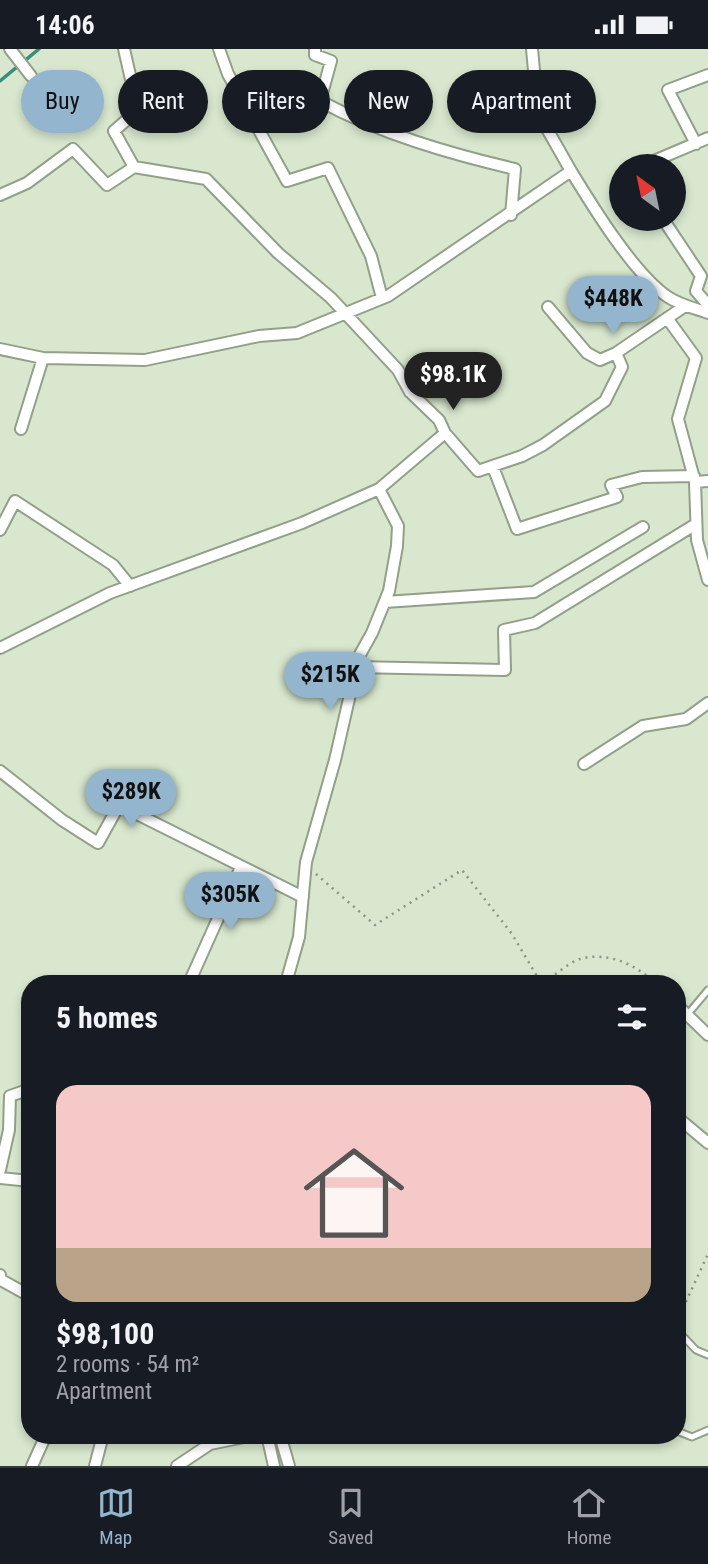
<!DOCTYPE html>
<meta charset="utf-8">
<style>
body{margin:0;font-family:"Roboto Condensed",sans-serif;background:#242831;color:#f1f3f6;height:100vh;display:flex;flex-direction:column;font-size:26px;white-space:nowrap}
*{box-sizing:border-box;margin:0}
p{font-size:23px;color:#9ea1a6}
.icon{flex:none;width:38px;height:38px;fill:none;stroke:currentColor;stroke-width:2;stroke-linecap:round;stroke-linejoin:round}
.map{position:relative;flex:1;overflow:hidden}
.panel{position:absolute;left:21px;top:926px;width:665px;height:469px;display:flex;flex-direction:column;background:#171b24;border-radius:28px;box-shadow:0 4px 10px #0003}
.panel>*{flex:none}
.guide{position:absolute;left:21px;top:21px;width:667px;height:63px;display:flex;gap:14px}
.needle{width:46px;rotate:327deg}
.tools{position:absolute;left:609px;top:105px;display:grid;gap:14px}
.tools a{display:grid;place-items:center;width:77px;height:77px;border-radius:50%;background:#171b24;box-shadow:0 4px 10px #0003;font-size:35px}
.price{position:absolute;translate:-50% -60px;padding:0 16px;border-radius:24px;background:#94b5ce;color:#111;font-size:23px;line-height:46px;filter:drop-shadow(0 2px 4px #0008)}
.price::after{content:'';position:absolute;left:50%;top:42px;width:21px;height:16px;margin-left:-10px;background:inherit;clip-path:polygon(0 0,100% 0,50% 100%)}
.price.selected{background:#222;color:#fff}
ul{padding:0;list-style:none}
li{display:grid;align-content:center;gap:14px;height:371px;padding:0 35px}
li span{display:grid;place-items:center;height:217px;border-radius:21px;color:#555}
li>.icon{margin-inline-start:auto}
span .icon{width:126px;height:126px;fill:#fffc;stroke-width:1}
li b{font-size:30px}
h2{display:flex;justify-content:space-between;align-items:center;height:84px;padding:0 35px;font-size:30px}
.chip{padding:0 24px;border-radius:32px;background:#171b24;box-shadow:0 4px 10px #0003;font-size:24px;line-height:63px}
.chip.selected{background:#94b5ce;color:#111}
.status{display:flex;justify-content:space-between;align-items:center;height:49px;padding:0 35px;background:#171b24;direction:ltr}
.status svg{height:19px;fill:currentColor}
.tabs{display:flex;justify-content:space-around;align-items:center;height:98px;border-top:2px solid #363941;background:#171b24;font-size:19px;color:#9ea1a6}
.tabs a{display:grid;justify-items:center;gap:4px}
.tabs .selected{color:#94b5ce}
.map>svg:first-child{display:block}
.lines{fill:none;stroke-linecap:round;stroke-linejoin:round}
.stream{stroke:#368e7b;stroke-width:3.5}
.service-casing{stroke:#92a089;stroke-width:9}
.minor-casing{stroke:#92a089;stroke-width:14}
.path{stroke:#8a9583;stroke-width:2.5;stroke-dasharray:2 5;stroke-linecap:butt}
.service{stroke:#fff;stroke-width:5}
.minor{stroke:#fff;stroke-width:10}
</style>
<div class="status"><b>14:06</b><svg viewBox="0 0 49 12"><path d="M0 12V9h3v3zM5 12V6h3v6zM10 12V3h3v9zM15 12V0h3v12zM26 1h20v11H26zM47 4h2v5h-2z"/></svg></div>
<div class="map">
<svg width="708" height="1417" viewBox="0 0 708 1417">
<rect width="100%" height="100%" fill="#d8e7ce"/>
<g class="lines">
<path class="stream" d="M0,32l39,-32"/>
<g class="service-casing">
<path id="service" d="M687,966l21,-25
M677,1281l19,20 12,5
M677,1382l15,6 16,-7"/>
</g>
<g class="minor-casing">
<path id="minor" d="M10,0l21,27
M219,0l9,25 59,107 41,-13 43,88 11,42
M315,0v6l16,6 -11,40c62,33 127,52 195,68l-4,46
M532,0l6,64 33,58
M696,95l-28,-54 40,-15
M642,117l66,-28
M0,146l27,-12 46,-34 34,36 27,-18
M663,170l38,57 -5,15 12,14
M548,258l39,46 13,7 16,-7 69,-47
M667,269l29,40 -18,61 17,63
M0,300l43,9 102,2 114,-24 38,-3 91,-37 183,-125c22,36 63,103 97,126 12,8 26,11 40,16
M21,380l22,-71
M445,384l33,38 44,-15 21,-11 62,-44 17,-34 -6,-14
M493,418l24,62 100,-32 -6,-12 31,-8 52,-1
M708,432l-13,1 2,58 11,40
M0,481l15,-29 98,64 17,21
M385,553l149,-10 109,-65
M0,599l110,-55 192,-70 77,-34 66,-56 -6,-13 -29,-28 -12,-22 -67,-72 -53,-45 -72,-74 -72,-12 -20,-36 24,-21 -14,-61
M353,618l152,3 -1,-40 31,-7 161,-99
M584,715l59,-38 43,-7 22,-16
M0,722l62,49 36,23 21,-38 184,92
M189,934l52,-116
M286,934l13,-46 7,-75 29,-102 16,-70 2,-23 19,-34 17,-42 8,-45 1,-20 -19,-37
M677,956l31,30
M677,1068l31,26
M0,1121l9,-40 1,-34 20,-7
M0,1129l30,3
M0,1226l1,5 29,16
M267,1386l7,31
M280,1386l9,31
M32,1417l14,-31
M95,1417l8,-31
M177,1417l33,-22 44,-9"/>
</g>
<path class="path" d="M316,825l59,51 87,-55 50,64 29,49
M544,934c10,-7 24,-20 36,-24 27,-8 57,6 75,24
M677,1272l31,-67"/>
<use href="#service" class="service"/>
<use href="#minor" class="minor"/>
</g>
</svg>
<div class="tools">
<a><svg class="needle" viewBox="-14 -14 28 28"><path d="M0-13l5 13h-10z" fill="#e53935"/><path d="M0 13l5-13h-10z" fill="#9ea1a6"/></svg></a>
</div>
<b class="price" style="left:613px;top:287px">$448K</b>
<b class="price selected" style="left:453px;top:363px">$98.1K</b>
<b class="price" style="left:330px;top:663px">$215K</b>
<b class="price" style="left:131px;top:780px">$289K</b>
<b class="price" style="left:230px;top:883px">$305K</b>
<div class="guide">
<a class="chip selected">Buy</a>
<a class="chip">Rent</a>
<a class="chip">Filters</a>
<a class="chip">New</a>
<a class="chip">Apartment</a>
</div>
<section class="panel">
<h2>5 homes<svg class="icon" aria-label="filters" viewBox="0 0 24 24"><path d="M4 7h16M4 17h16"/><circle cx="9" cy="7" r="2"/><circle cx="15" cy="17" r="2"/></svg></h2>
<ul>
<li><span style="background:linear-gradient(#f6c9c9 75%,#b9a48a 0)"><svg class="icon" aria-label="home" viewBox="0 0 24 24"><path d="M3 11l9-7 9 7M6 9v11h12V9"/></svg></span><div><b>$98,100</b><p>2 rooms · 54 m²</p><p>Apartment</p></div></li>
</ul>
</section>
</div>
<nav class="tabs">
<a class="selected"><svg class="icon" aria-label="map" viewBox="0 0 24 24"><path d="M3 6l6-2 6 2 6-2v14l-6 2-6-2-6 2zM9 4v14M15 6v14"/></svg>Map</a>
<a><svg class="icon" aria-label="saved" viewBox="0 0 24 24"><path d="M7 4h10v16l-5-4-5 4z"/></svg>Saved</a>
<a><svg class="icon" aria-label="home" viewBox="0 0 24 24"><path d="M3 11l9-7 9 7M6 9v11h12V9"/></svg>Home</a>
</nav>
